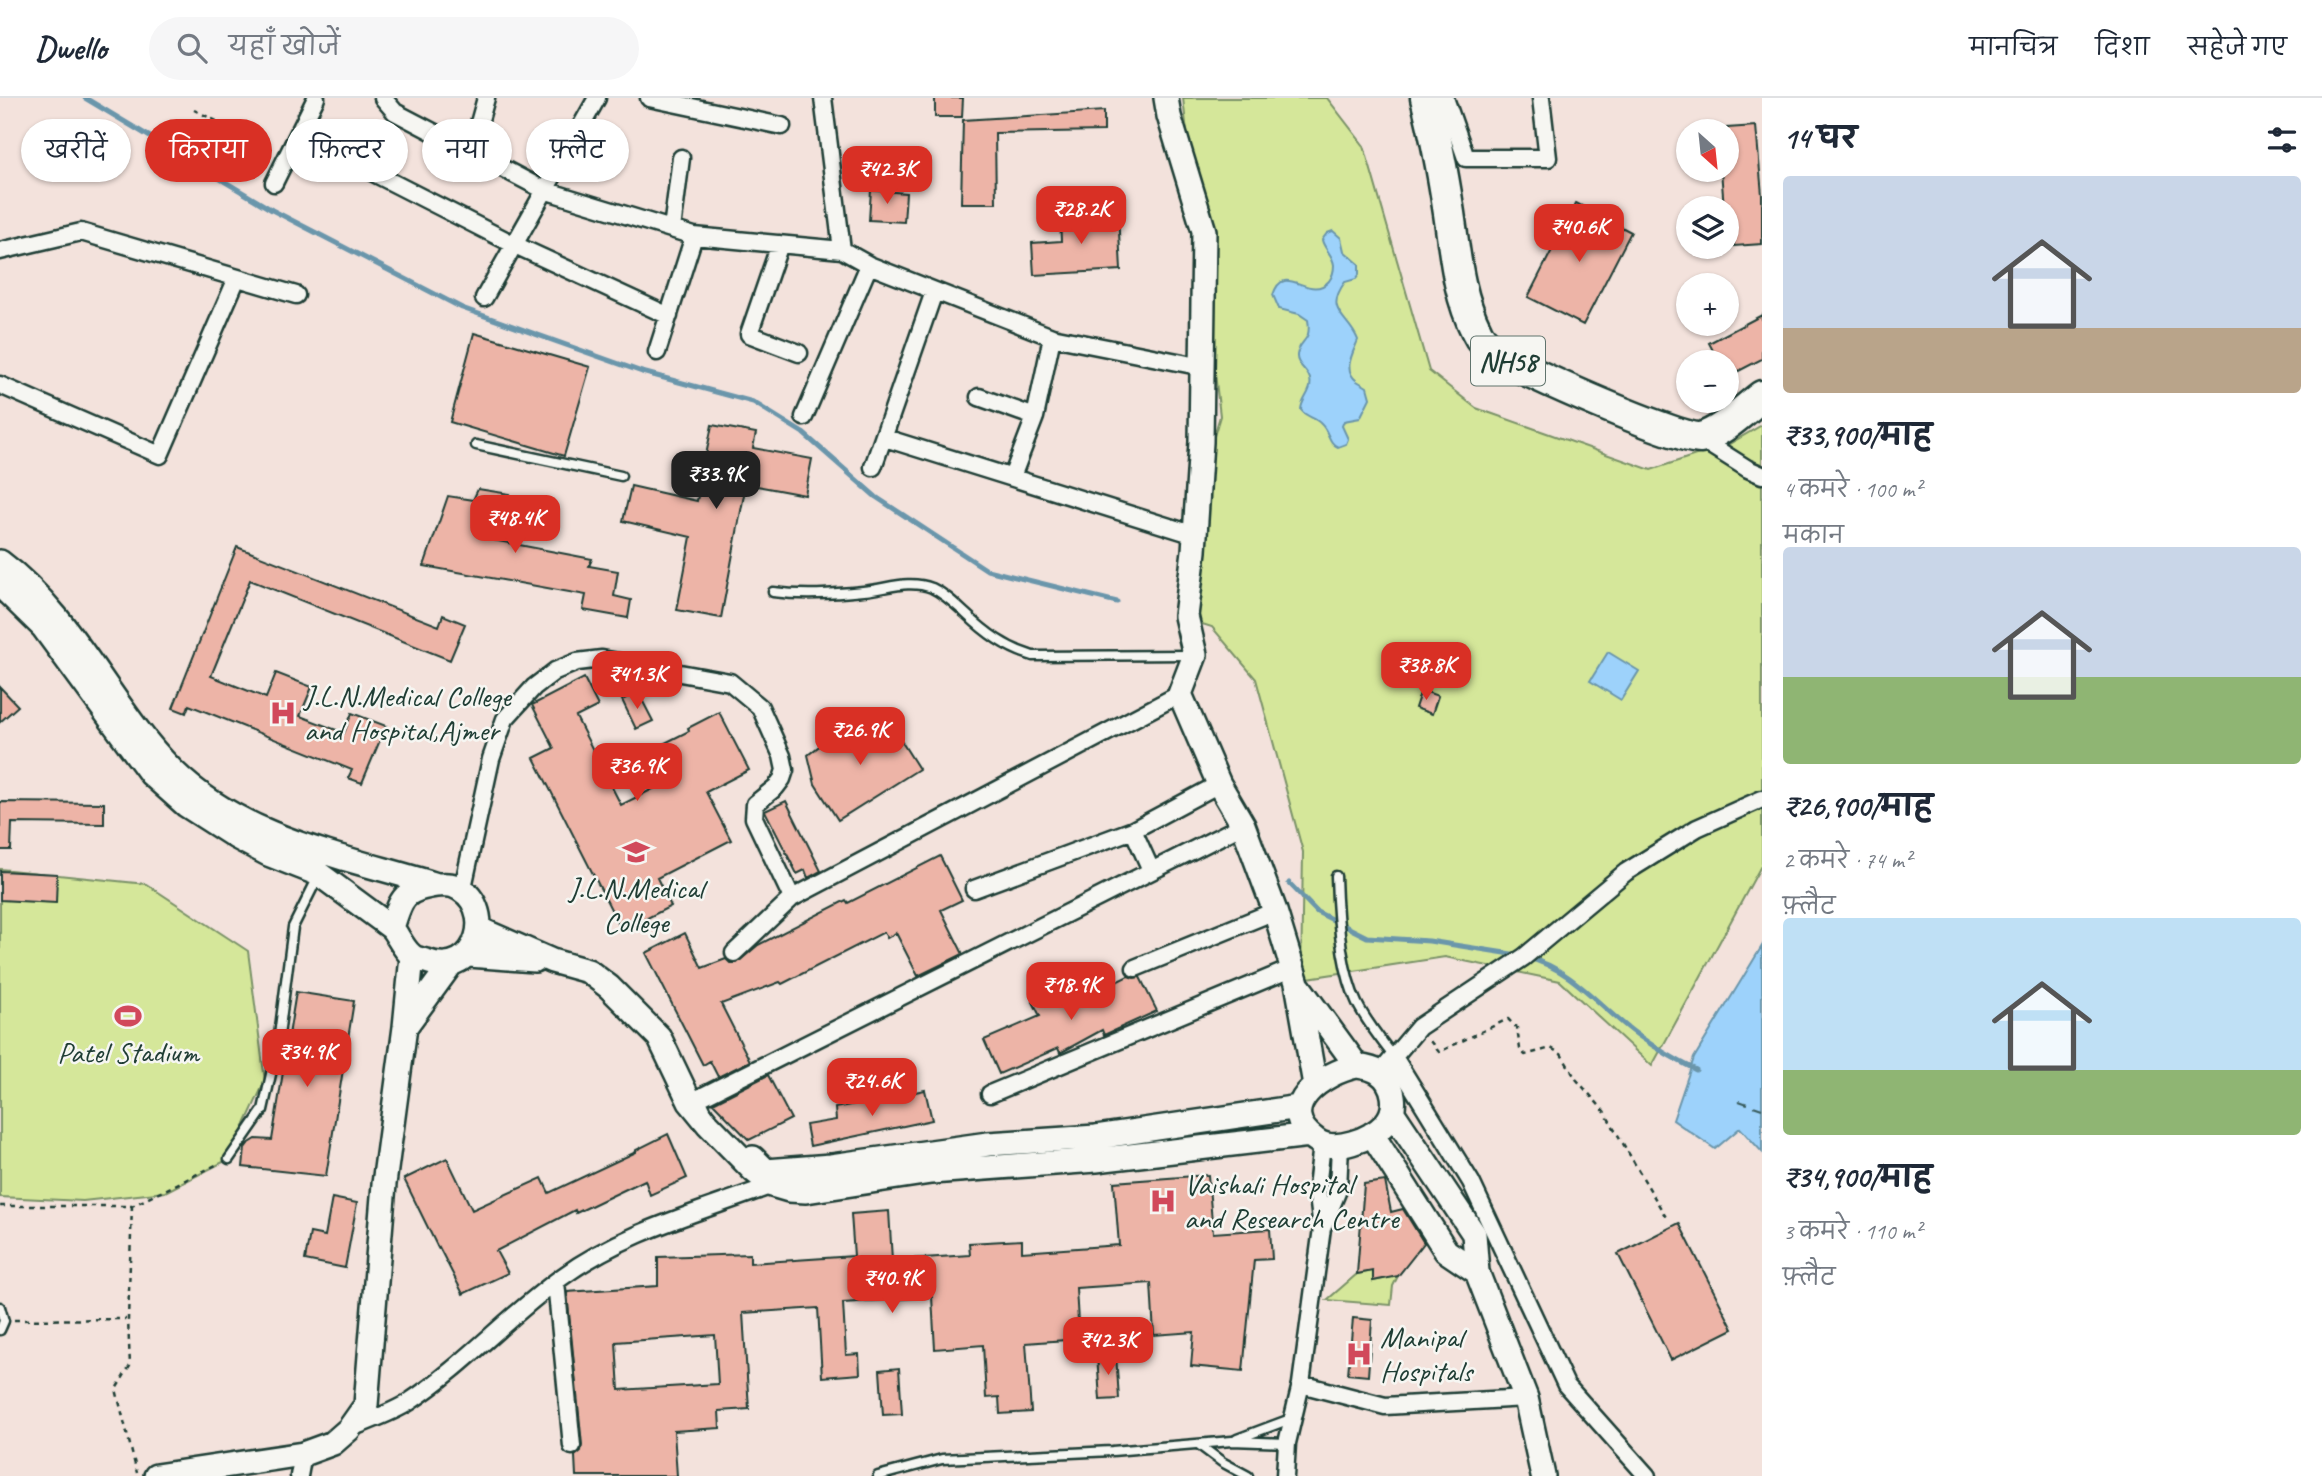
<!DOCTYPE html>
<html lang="hi">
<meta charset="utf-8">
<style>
body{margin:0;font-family:Caveat,"Playpen Sans Deva",sans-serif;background:#f6f6f7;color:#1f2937;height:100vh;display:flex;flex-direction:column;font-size:26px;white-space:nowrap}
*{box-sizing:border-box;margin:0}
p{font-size:23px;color:#747a83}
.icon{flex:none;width:38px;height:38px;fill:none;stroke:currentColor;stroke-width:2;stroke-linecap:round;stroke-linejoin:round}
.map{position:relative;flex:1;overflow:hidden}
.details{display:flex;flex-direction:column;background:#fff;width:560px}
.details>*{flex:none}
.guide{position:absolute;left:21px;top:21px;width:665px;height:63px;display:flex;gap:14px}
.needle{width:46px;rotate:153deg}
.fabs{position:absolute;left:1676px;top:21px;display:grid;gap:14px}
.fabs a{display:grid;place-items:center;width:63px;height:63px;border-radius:50%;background:#fff;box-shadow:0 2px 5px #0004;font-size:35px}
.price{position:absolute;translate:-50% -60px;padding:0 16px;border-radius:14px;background:#d93025;color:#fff;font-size:23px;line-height:46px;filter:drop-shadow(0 2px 4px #0008)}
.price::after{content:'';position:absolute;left:50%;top:42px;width:21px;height:16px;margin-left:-10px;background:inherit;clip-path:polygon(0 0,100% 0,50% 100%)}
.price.on{background:#222;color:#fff}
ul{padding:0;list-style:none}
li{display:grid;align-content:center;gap:14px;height:371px;padding:0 21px}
li span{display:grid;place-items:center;height:217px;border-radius:7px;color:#555}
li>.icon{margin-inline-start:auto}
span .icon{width:126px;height:126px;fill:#fffc;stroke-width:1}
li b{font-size:30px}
h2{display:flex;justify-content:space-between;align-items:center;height:84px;padding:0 21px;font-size:30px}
.tag{padding:0 24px;border-radius:32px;background:#fff;box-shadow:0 2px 5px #0004;font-size:24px;line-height:63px}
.tag.on{background:#d93025;color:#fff}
header{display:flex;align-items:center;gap:42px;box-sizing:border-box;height:98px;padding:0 35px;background:#fff;border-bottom:2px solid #e0e1e3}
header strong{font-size:33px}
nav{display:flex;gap:38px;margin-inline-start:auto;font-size:24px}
.search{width:490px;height:63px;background:#f6f6f7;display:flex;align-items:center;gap:18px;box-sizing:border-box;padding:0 24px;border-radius:38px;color:#747a83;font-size:26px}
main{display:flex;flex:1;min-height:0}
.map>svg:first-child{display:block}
.green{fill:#d5e79a;stroke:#7a9267;stroke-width:2}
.water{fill:#9dd2fb;stroke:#6b96ab;stroke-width:2}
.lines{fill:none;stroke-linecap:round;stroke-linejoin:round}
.stream{stroke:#6b96ab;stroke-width:5}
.ferry{stroke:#385b5c;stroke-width:2;stroke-dasharray:9 7;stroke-linecap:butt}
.building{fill:#edb4a7;stroke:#1f3d34;stroke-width:2;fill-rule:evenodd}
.lane-casing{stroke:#1f3d34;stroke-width:13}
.street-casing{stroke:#1f3d34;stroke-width:21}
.secondary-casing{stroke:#1f3d34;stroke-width:28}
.highway-casing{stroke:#1f3d34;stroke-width:35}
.path{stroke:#1f3d34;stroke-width:2.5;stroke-dasharray:5 5;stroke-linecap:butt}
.lane{stroke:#f6f6f2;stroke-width:8}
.street{stroke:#f6f6f2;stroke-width:16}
.secondary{stroke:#f6f6f2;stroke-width:23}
.highway{stroke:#f6f6f2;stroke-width:30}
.labels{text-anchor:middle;stroke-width:5;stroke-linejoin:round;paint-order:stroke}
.shield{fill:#f6f6f2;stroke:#60746d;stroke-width:2}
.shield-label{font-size:28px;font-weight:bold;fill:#1f3d34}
.poi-label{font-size:30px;fill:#1f3d34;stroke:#f6f6f2;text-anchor:start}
</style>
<header>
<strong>Dwello</strong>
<div class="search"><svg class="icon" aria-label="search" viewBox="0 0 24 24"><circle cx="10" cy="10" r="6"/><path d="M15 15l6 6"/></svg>यहाँ खोजें</div>
<nav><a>मानचित्र</a><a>दिशा</a><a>सहेजे गए</a></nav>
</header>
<main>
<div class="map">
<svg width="1762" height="1378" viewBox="0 0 1762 1378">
<rect width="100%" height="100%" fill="#f3e2dc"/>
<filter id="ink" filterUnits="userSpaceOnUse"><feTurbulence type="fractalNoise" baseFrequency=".0143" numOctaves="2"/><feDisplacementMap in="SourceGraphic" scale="14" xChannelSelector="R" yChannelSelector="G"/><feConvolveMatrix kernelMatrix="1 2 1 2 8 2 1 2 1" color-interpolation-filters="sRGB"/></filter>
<g filter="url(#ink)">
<path class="green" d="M1183,0h144l37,48 65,225 47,37 175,62 78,-26 33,-19v439l-110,202 -92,-85 -115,-24 -144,22 2,-127 -47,-173 -44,-52 -32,-10 6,-131 28,-50 6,-20z
M0,771l146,15 102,67 17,130 -36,78 -64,33 -82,9 -83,-4z
M1373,1173v10l25,-5 -5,10 -2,19 -64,-5 30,-26z"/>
<path class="water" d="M1333,133l8,7 3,13 15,13v11l-3,4 -11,3c-22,30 4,34 13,58 -5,13 -16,30 -1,41 3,2 7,4 10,6l3,11 -10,20 -16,3 -2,5 6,13 -2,5 -8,3c-10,-4 -9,-16 -17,-23 -6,-7 -14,-6 -20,-14 0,-11 12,-18 9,-31 -2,-9 -14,-14 -13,-24 2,-16 15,-12 11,-35l-9,-6 -20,-5 -6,-14c11,-35 36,8 56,-14 3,-4 5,-11 5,-16 -1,-10 -10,-16 -12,-25l5,-7z
M1608,554l31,19 -18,29 -31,-19z
M1762,848v206l-22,-24 -25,21 -42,-29 21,-62z"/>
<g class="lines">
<path class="stream" d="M85,0l187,112 190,98 180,64 111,30 50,31 73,64 111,73 130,32
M1289,785l28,29 50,25 62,4 89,14
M1528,860c44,10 75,53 111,78 18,13 37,24 57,34"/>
<path class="ferry" d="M1739,1003l23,8"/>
</g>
<path class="building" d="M935,0h28l-1,19h-27z
M1104,13v20l-109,2 1,70h-35l2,-83z
M1756,28l6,69v49l-28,2 -1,-12 -6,1v-27h-3l-3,-38h6l2,-8 -2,-34z
M871,92l35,3 -2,29 -35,-2z
M1576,105l55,29 -48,93 -55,-28z
M1118,115l3,57 -87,5 -2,-32 29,-2 -1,-25z
M1762,217v44l-35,18v-15h-8l-10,-19z
M474,235l116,34 -26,89 -114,-34z
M712,327l44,8 -3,15 59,11 -7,36 -59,-11 -25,134 -44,-8 14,-73 -68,-16 8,-35 66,15z
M478,391l32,5 -4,23 -13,23 99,19 -3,7 29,5 -4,25 17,4 -3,18 -45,-8 3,-15 -162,-29 24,-70 25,4z
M237,449l202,79 4,-11 22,9 -15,36 -200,-80 -39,96 55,22 10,-25 36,14 -12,29 44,17 8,-20 34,13 -24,57 -14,-5 4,-8 -163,-65 -3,8 -13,-5z
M584,580l14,28 -22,11 45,88 40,-20 -16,-32 44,-22 -1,-3 31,-16 30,58 -43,22 25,48 -74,38 14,28 -49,25 -88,-173 20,-10 -22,-43z
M0,589l18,19 -18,16z
M1421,592l17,6 -6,18 -17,-6z
M638,594l15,29 -17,8 -14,-29z
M886,619l33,52 -81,51 -23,-36 -7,-29 19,-15 35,-9z
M786,703l35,70 -13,7 -3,-8 -8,4 -32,-63z
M0,704l104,1v21l-92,-1 -1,27h-11z
M940,758l22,44 -21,10 22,44 -45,22 -22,-43 -9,5 -3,-6 -102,52 -2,-2 -59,22 29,57 -32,16 -8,-16 -7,4 -57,-112 39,-20 17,35 24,-9 4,4h7l21,-18 88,-45 2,3z
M0,773l57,3 -1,29 -56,-3z
M1128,878l6,2 6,-1 17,34 -53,24 -2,-5 -42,23 -2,-5 -59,26 -15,-34 56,-24 -7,-14 15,-8 3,6 18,-10 7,12z
M296,894l58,9 -28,175 -83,-9 2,-19 3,-4 8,-5 16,1z
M768,977l23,44 -42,21 -36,-37z
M925,992l7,30 -122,26 -4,-21 30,-5 -1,-12z
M668,1036l19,44 -37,17 -5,-15 -69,33 -1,-3 -79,41 12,22 -45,21 -24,-47 -1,1 -34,-69 43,-21 25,52 70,-32 7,15 87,-41v-2z
M1208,1077l5,58 57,-4 2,30 -18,1 -11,111 -52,-5 3,-34 -40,3 -3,-52 -75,5 3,51 -53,4 5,69 -31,2 -1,-17 -13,1 -3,-53 -48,4 -3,-52 -89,6 3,52 13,-1 1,20 -38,3 -4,-69 -75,5 6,96 -30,2 1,17 -46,3 3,45h-101l-1,-20 6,-5 1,-6 -15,-153 91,-6v-29l92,-3v9l104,-7 -3,-42 38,-3 3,49 78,-5 -1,-12 53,-3v12l97,-7 -5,-63zM715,1237l3,49 -99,6 -3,-48z
M1385,1083l6,31 12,-3 21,34 -26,33 -25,5v-10l-16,3 7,-90z
M332,1100l25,5 -12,65 -40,-8 5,-27 15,3z
M1679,1125l54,106 -62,31 -53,-106z
M1353,1220l19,2 -4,56 -20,-2z
M1116,1256l3,45 -19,1 -3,-45z
M899,1270l3,46 -19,1 -3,-45z"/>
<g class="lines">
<g class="lane-casing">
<path id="lane" d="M476,347l145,31
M773,494c30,4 59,2 90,-1 24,-2 45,-12 69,-3 13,6 23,16 34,26 20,19 40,34 67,42l159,-1
M1336,778c1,37 5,94 21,127 10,20 24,37 37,54
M229,1061l34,-49 15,-67 15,-116 25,-50
M0,1209l4,14 -4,9
M1237,1341l56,-21
M1198,1346l24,18 26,14
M878,1378l64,-17 170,-8 120,-10 55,2"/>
</g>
<g class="street-casing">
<path id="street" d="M383,0l12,14 149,78 150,46 148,14 27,15 183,72 151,30
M649,0l133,28
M823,0l19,152
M1445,0l21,60h82l-7,-60
M299,37l216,110 154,71
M471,54l15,-54
M274,85l42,-85
M672,131l9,-71
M780,146l-31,90 50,19
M0,153l81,-19 215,63
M484,200l113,-200
M657,254l37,-116
M0,287l160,70 77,-177
M979,299l56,20
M804,319l65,-152
M885,340l310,97
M1699,340l49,31 14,6
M873,369l61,-175
M1012,379l23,-60 17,-80
M1133,732l18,40
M974,791l159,-59 86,-46
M462,794l29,-133 14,-40 29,-32 21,-16 22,-9 25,-3 128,23 30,25 22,49 3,14 -3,9 -6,8 -21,17 -1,14 38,80
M734,855l58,-55 388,-204
M1135,870l140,-57
M1394,959l77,125 95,203 81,91
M1387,967l32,-38 105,-70 102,-85 71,-44 65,-29
M990,996l303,-126
M703,1014l-6,-13 546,-274
M1323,1128l15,-36 2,-45
M556,1184l16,164
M1301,1286l84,22 141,-8
M351,1330c19,-8 41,-15 58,-26 55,-36 100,-87 153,-125 63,-46 139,-65 210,-92
M299,1378l4,-22
M1285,1378l2,-33 14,-59 21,-156 -5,-40 5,-44"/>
</g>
<g class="secondary-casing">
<path id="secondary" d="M1166,0l3,18 35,115 -3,211 -7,109 -8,65 9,39 -15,39 39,90 24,41 32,86 22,72 18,102
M0,464c74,55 109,144 172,208 71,70 175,87 265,115
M0,487l43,42 108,147 35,31 50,32 32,17 51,20 73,54
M437,787c5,0 12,-1 17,1 44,17 26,95 -28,75 -5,-1 -12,-3 -15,-6 -8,-7 -13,-19 -19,-27 9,-31 12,-38 45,-43z
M479,831l73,32 36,10 21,16 50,50 31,65 18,22 45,46 19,15 17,5 17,1 125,-19 165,-12 214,-25
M469,857l66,5
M1300,890l57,78
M405,929l46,-63
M1357,968c7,1 15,2 21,6 17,11 21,37 7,52 -14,15 -51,30 -69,16 -45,-32 8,-68 41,-74z
M1393,1015l81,121 3,38 49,126 17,78
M1372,1036l74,117 31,21
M753,1060l13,13 65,-5 157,-22 108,-7 203,-30
M156,1378l147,-22 30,-11 16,-14 17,-24 18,-221 21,-157 7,-71"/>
</g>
<g class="highway-casing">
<path id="highway" d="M1426,0c10,38 17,76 23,115 6,41 9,82 28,119 4,9 14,18 21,23 21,15 184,86 202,83 20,-4 46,-30 62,-42"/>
</g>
<path class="path" d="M194,12l80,39
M1430,943l9,11 69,-33 9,9 3,21 5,6 26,-7 10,6 15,25 28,32 63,108
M0,1108h132l86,-42
M132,1108l-4,113 2,47 -14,23 21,84
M14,1222l112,-1"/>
<use href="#lane" class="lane"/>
<use href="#street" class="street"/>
<use href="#secondary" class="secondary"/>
<use href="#highway" class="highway"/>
</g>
</g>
<defs>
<g id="hospital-bare" transform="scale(2.1)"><path d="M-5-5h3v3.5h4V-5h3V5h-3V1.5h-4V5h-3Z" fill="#d1495b" stroke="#f6f6f2" stroke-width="2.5" paint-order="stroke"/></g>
<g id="university-bare" transform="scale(2.1)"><path d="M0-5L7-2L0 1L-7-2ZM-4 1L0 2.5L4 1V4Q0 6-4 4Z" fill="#d1495b" stroke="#f6f6f2" stroke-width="2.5" paint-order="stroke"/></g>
<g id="stadium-bare" transform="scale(2.1)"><path d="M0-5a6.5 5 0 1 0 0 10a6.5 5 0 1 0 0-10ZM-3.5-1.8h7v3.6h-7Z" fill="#d1495b" stroke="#f6f6f2" stroke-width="2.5" paint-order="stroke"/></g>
</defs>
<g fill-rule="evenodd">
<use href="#hospital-bare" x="283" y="615"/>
<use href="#university-bare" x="636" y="754"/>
<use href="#stadium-bare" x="128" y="918"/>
<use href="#hospital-bare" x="1163" y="1103"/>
<use href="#hospital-bare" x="1359" y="1256"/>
</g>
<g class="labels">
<rect class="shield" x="1471" y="238.5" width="74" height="49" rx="5"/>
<g class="shield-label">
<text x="1508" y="273">NH58</text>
</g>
<g class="poi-label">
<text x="304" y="608">J.L.N.Medical College<tspan x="304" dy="34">and Hospital,Ajmer</tspan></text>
<text x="636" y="800" text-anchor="middle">J.L.N.Medical<tspan x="636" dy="34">College</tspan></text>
<text x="128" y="964" text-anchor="middle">Patel Stadium</text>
<text x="1184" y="1096">Vaishali Hospital<tspan x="1184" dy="34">and Research Centre</tspan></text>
<text x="1380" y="1249">Manipal<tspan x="1380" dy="34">Hospitals</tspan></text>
</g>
</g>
</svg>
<div class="fabs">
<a><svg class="needle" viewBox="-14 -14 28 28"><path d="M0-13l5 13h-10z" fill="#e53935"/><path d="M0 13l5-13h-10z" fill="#747a83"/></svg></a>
<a><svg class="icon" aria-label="layers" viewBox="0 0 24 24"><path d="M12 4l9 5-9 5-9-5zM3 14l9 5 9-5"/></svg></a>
<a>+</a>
<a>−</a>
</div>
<b class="price" style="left:887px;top:108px">₹42.3K</b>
<b class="price" style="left:1081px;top:148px">₹28.2K</b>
<b class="price" style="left:1579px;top:166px">₹40.6K</b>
<b class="price on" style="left:716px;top:413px">₹33.9K</b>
<b class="price" style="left:515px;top:457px">₹48.4K</b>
<b class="price" style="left:1426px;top:604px">₹38.8K</b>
<b class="price" style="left:637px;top:613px">₹41.3K</b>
<b class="price" style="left:860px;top:669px">₹26.9K</b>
<b class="price" style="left:637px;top:705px">₹36.9K</b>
<b class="price" style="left:1071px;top:924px">₹18.9K</b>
<b class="price" style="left:307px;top:991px">₹34.9K</b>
<b class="price" style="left:872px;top:1020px">₹24.6K</b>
<b class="price" style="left:892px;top:1217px">₹40.9K</b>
<b class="price" style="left:1108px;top:1279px">₹42.3K</b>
<div class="guide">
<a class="tag">खरीदें</a>
<a class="tag on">किराया</a>
<a class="tag">फ़िल्टर</a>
<a class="tag">नया</a>
<a class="tag">फ़्लैट</a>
</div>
</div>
<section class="details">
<h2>14 घर<svg class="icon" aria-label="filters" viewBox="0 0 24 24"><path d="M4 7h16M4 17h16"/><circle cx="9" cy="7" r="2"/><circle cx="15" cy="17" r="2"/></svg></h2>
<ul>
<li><span style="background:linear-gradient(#c9d6e8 70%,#b9a48a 0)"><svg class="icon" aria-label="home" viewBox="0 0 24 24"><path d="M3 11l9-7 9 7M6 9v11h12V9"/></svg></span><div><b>₹33,900/माह</b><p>4 कमरे · 100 m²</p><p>मकान</p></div></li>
<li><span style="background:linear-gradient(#c9d6e8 60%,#8fb573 0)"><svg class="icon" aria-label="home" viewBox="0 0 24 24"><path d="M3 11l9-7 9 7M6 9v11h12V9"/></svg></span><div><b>₹26,900/माह</b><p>2 कमरे · 74 m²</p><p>फ़्लैट</p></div></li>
<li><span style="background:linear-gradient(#bfe0f5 70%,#8fb573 0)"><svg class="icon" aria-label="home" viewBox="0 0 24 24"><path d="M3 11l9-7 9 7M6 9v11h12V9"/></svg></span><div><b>₹34,900/माह</b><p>3 कमरे · 110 m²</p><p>फ़्लैट</p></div></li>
</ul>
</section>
</main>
